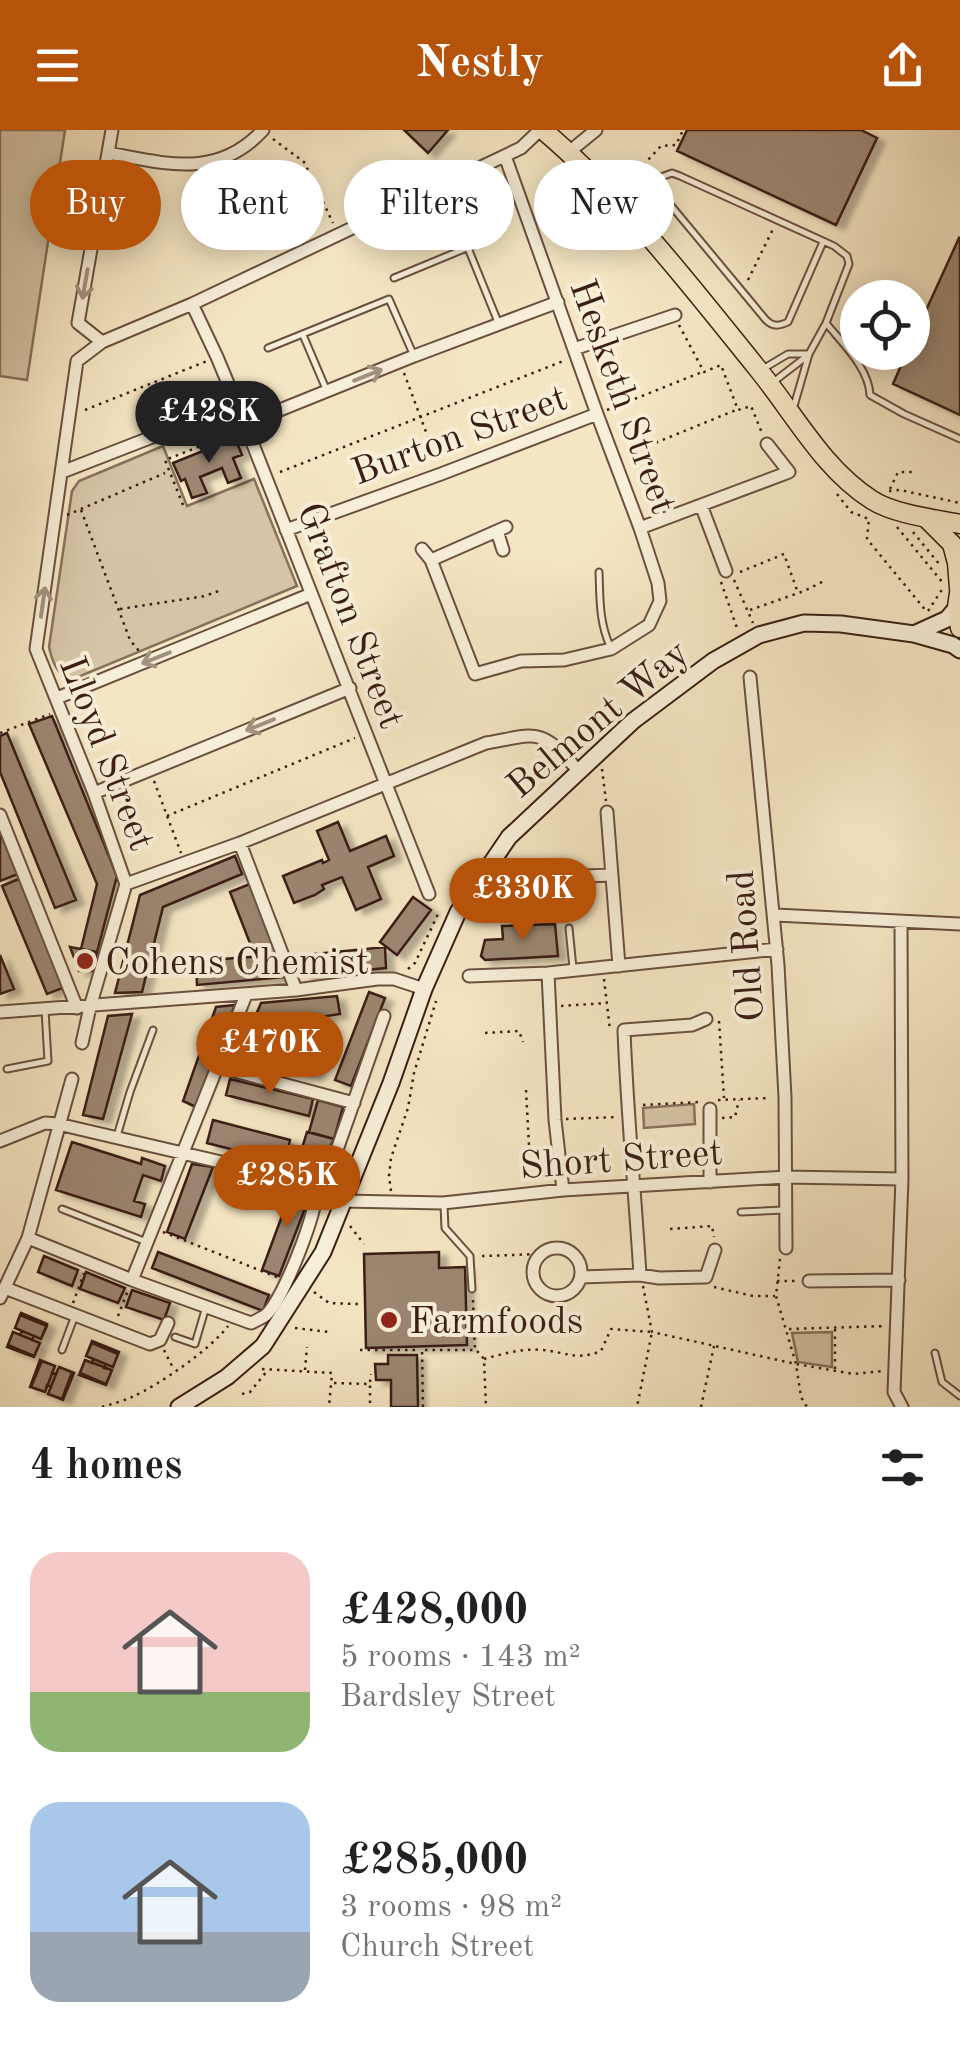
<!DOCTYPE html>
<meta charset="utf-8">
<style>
body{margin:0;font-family:"Old Standard TT",serif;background:#f6f6f6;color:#202124;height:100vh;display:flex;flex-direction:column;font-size:38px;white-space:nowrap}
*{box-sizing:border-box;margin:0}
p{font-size:32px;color:#757577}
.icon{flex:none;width:55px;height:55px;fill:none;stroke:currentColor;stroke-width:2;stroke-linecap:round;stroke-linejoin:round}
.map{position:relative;height:1277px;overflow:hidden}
.side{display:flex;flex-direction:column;background:#fff;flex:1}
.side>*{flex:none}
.top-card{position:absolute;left:30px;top:30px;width:900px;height:90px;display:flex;gap:20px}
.tools{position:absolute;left:840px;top:150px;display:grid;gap:20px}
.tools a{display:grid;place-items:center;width:90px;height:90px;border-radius:50%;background:#fff;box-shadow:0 5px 25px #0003;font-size:50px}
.price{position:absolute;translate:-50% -85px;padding:0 22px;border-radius:35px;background:#b45309;color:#fff;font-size:32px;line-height:65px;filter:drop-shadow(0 2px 5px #0008)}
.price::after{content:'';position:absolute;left:50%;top:60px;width:30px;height:22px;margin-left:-15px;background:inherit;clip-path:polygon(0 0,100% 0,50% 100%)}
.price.current{background:#222;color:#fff}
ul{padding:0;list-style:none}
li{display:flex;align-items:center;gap:30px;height:250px;padding:0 30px}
li span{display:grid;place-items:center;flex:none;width:280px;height:200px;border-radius:30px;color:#555}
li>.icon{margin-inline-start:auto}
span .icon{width:120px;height:120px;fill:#fffc;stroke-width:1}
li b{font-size:42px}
h2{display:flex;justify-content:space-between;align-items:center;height:120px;padding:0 30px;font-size:42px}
.pill{padding:0 35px;border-radius:45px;background:#fff;box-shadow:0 5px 25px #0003;font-size:35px;line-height:90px}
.pill.current{background:#b45309;color:#fff}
header{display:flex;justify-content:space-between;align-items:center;height:130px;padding:0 30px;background:#b45309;color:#fff;font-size:45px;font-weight:800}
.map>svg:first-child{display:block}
.green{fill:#d5c4a5;stroke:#88715c;stroke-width:2.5}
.building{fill:#9c866f;stroke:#3b1e13;stroke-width:2.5;filter:url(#shadow)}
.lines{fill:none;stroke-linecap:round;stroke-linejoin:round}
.lane-casing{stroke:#6a503f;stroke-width:9}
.street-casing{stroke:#6a503f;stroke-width:15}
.secondary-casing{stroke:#3b1e13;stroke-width:19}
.primary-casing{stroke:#3b1e13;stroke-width:21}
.path{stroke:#3b1e13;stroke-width:2.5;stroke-dasharray:2.5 5;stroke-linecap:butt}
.lane{stroke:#f8efd8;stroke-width:5}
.street{stroke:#f8efd8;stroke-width:11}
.secondary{stroke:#f8efd8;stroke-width:15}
.primary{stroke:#f5e6c3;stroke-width:18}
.oneway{stroke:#a3917f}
.poi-dot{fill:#8f2418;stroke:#f8efd8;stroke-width:4}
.labels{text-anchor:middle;stroke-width:8;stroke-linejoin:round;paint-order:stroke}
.street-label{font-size:38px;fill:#3b1e13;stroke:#f8efd8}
.poi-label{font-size:38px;fill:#3b1e13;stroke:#f8efd8;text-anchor:start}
</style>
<header><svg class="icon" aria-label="menu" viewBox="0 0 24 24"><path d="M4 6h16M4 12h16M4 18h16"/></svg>Nestly<svg class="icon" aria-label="share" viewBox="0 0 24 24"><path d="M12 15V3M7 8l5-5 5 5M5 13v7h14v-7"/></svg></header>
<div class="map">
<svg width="960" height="1277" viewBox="0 0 960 1277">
<defs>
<filter id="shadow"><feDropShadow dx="8" dy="4.5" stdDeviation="2.5" flood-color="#0004"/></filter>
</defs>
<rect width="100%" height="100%" fill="#f5e6c3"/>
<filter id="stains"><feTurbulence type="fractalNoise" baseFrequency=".002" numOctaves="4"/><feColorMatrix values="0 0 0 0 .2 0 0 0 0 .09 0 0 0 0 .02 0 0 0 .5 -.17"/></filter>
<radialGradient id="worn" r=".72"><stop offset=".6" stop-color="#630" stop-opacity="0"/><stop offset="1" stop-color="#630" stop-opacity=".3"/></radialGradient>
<path class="green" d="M0,0h65l-38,250 -27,-4z
M163,316l24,60 67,-27 43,107 -226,94c-14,-5 -19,-19 -22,-33l23,-156 7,-10z
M694,974l1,20 -51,4 -1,-20z
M832,1202v35l-34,-5 -6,-29z"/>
<path class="building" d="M404,0h44l-20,23z
M687,0h174l16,8 -41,87 -159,-74z
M959,108l1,1v176l-67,-31 14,-32h5v-11z
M235,308l7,17 -9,3 8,20 -13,5 -6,-15 -22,9 7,16 -15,5 -7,-19 -4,2 -8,-18z
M52,586l65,160 -20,76 -16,-3 16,-65 -68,-160z
M7,603l69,167 -21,8 -55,-136v-36z
M338,692l12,29 36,-15 8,20 -26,11 13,32 -25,11 -14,-33 -20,8 2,4 -9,6 -21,8 -11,-27 39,-16 1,3 6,-3 -12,-29z
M0,697l18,47 -18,7z
M235,726l7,18 -79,33 -21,85 -27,1 25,-98z
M21,748l44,109 -18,7 -45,-108z
M250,754l23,61 -20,6 -23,-59z
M413,767l18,13 -34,45 -17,-13z
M555,794l3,32 -73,4 -4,-4 4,-16 18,-1 -1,-13z
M70,817l27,5 -4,19h-14z
M385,817l1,21 -81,8 -2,-21z
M0,825l14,34 -14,5z
M276,825l9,22 -88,8 -1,-24z
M369,862l16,6 -34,88 -16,-6z
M337,866l3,18 -20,3 -1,7 -46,3 -1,-7 -19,2 8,-19z
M235,875l-39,102 -13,-6 33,-94z
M132,884l-29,105 -20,-4 25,-99z
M244,911l74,17 -4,17 -74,-18z
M230,949l83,20 -4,17 -83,-21z
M318,970l25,7 -9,32 -25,-7z
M213,990l77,20 -5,23 -78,-20z
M307,1002l27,7 -15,31 -30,-7 4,-17 9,2z
M72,1012l69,22 1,-6 23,8 -4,15 -18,-6 -9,26 11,3 -4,13 -85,-27z
M192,1034l21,3 -28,72 -18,-7z
M221,1039l64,16 -5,16 -62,-16z
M293,1056l19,4 -33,86 -17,-6z
M158,1122l111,43 -6,16 -111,-43z
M439,1122v16l26,-1 2,78 -101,3 -2,-94z
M44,1126l34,14 -6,16 -34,-14z
M86,1142l39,16 -7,15 -38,-14z
M132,1160l38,13 -6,17 -38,-13z
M21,1183l26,11 -6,15 -7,-3 -2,4 8,3 -6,14 -27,-10 6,-15 7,3 2,-4 -7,-3z
M20,1185l27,11 -6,13 -26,-11z
M13,1202l27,11 -6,13 -26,-11z
M92,1211l27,11 -6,15 -7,-3 -2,4 8,2 -6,15 -27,-10 6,-15 7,3 1,-4 -7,-3z
M92,1213l26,11 -5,13 -27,-11z
M388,1225h29l1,52h-27v-27h-15l-1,-16h13z
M40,1230l15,6 -3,7 4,1 3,-7 15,6 -11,27 -15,-6 3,-7 -4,-2 -2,7 -15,-5z
M85,1230l27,10 -6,14 -26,-11z
M42,1231l13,5 -10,26 -14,-5z
M59,1237l13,5 -10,27 -14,-5z"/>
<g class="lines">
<g class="lane-casing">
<path id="lane" d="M468,118l30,74
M394,148l87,-36
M826,193c16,20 43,45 44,72l34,19 56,25
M303,205l23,54
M268,218l121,-49 25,57
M761,240l27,-16h21
M772,253l35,-27
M794,276l15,-52 17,-31 23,-59 -2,-8 -13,-10 -154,-70 -8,-3 -11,4 -3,11 5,8 103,124c7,7 13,6 22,2l35,-80
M599,442c1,26 0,50 11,74
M569,798l4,40
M7,939l41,-8 -3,-51
M117,1006l13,-44 23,-62
M444,1076l1,22 25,28 2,33
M62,1079l82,32
M741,1082l42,-2
M175,1207l20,7 10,-34
M62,1220l12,-32
M935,1223l7,29 18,14"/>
</g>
<g class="street-casing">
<path id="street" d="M569,22l27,-22
M108,23c59,11 110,26 155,-23
M192,174l25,53 28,67 184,470
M102,212l-24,-19 34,-193
M574,219l101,-34
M245,294l169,-68 144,-54
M62,342l175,-68
M701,375l25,66
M640,398l149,-56 -22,-28
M286,400l155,-56 156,-60
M497,401l6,19
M422,419l9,11 44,114 46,-13 43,-1 47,-11 38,-24 11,-24 -2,-18 -18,-55 -43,-114 -92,-258
M431,430l75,-33
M750,547l28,288 7,132 1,151
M57,568l254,-104
M94,663l256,-105
M607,682l12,154
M0,685l77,193
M240,713l56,147
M500,749l112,-4
M126,754l114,-41 246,-100c48,-8 54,-17 88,23
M775,785l185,9
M901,792l1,257 -8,213 8,15
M548,843l7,147 8,70
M469,846l79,-3 229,-24
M0,882l296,-22 81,-11h17l30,10
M82,913l8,-36 36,-123 -32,-91 -58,-144 41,-288 25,-19 90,-38 329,-156 19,-18
M216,936l138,37
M710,979v73
M0,1011l45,-18 13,1 244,57 15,6c0,26 -33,111 -51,128 -4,3 -11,6 -15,8l-119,-43 -104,-42
M332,1034l52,-148
M343,1071l100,2 120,-13 223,-13 116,2
M533 1142a24 24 0 1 1 48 0a24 24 0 1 1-48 0Z
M640,1145c-5,-82 -13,-163 -16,-245l68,-5 14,-6
M581,1147l59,-2 19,3 47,-1 9,-27
M132,1150l114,-285
M809,1151l90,-1
M5,1158l145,56 10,-4 8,-17
M0,1168l28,-60 44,-159"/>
</g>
<g class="secondary-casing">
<path id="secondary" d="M914,504l33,-15 10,-12
M179,1277l48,-30 36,-31 60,-94 68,-169 33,-94 34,-77 51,-75 124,-116 80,-60 46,-26 45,-12 37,1 73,10 39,11 7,5"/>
</g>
<g class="primary-casing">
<path id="primary" d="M543,0c81,69 147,155 214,238 37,45 65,100 115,132 22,14 62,19 88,24
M926,388l26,26 5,19 2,25
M960,456l-3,21 3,21"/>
</g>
<path class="path" d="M273,9l31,23 29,61
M623,57l38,-41 15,-1 7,-15
M748,150l25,-51
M679,195l25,47 17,-7 17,45 13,-4 11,27
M842,197l16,7
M404,243l34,91
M85,280l122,-49
M607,280l95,-38
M628,324l108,-44
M280,342l286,-112
M890,359l8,-17h15
M889,361l11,-1 60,13
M837,364l14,18 18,7 -2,20 60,73
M183,375l-18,-45 69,-27
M81,380l49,130 9,11
M67,385l98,-42
M897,397l46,56
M913,402l27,33
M740,442l44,-18 14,39
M734,450l19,43
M721,452l17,49
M120,479l85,-13 16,-6
M750,480l54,-19 22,-11
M928,481l15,-23
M0,603l50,-19
M602,639l4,32
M154,651l27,72
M167,686l188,-78
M408,839l7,-6 23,-49
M604,849l6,51
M561,876l46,-3
M719,891l5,77
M485,903l34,-2 4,11
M526,960l3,55
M718,970l52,-2
M643,975l57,-3
M722,988l13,-1 4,-17
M566,989l52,-2
M391,1061l-2,-15 2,-18 17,-50 6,-35 22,-72
M350,1096l14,18
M670,1099l42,-3 2,11
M163,1102l114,45
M482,1126l58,-2
M780,1129l-4,37 20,68 5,33 6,10
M777,1151h21
M643,1156l9,46 144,32 58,10 29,-3
M714,1157l39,9h22
M314,1162l15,11 30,1
M73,1173l11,-30
M118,1186l10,-26
M295,1198l34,4
M789,1199l97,-3
M164,1220l10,20
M360,1220h58
M477,1221l7,8 2,48
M484,1229c19,-5 38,-11 58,-9 24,2 35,11 59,1l10,-22 41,3 -15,75
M262,1239l70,4 -3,34
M835,1239v-41
M305,1240l2,-23
M370,1252l1,-8
M334,1253l36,1v23
M242,1264l8,-2 17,-21
M102,1277c10,-3 21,-6 30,-10 27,-12 79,-48 96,-71
M423,1277l-1,-57h53l-2,-50
M701,1277l13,-61"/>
<use href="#lane" class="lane"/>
<use href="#street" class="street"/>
<use href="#secondary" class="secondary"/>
<use href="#primary" class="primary"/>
</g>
<defs><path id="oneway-shaft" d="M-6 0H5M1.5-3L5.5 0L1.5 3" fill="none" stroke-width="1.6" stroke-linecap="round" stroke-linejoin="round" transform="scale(2.5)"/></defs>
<g class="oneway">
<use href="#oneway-shaft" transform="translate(85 154) rotate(100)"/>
<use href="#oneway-shaft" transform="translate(368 245) rotate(-22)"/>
<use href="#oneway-shaft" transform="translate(43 472) rotate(-82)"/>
<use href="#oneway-shaft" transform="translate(156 528) rotate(158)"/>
<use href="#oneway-shaft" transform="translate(260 595) rotate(158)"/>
</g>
<g class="poi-dot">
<circle cx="85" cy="831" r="10"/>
<circle cx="389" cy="1190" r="10"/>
</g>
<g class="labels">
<g class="street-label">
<text transform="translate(624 266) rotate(70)" y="13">Hesketh Street</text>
<text transform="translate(459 304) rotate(-20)" y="13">Burton Street</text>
<text transform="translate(352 485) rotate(69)" y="13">Grafton Street</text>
<text transform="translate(597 588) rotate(-40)" y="13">Belmont Way</text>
<text transform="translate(108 623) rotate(69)" y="13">Lloyd Street</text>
<text transform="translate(745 816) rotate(-94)" y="13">Old Road</text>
<text transform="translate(621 1028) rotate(-4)" y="13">Short Street</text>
</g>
<g class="poi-label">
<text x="105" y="844">Cohens Chemist</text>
<text x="409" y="1203">Farmfoods</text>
</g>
</g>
<rect width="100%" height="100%" filter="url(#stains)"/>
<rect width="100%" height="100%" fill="url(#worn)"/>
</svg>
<div class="tools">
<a><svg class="icon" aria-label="locate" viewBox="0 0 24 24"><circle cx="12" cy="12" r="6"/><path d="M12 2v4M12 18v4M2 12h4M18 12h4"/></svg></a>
</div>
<b class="price current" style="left:209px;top:336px">£428K</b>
<b class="price" style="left:523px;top:813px">£330K</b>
<b class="price" style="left:270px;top:967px">£470K</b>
<b class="price" style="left:287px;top:1100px">£285K</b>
<div class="top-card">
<a class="pill current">Buy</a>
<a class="pill">Rent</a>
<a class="pill">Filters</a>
<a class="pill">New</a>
</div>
</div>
<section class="side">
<h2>4 homes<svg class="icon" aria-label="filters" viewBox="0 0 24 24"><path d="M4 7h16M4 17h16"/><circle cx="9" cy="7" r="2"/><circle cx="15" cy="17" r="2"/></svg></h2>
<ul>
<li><span style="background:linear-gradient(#f6c9c9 70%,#8fb573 0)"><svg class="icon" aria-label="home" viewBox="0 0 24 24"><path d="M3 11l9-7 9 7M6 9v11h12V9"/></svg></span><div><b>£428,000</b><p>5 rooms · 143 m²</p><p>Bardsley Street</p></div></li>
<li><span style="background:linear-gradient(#a9c7e8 65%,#9aa5b1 0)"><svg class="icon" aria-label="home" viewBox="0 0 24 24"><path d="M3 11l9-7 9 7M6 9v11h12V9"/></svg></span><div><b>£285,000</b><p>3 rooms · 98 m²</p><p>Church Street</p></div></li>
</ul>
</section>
